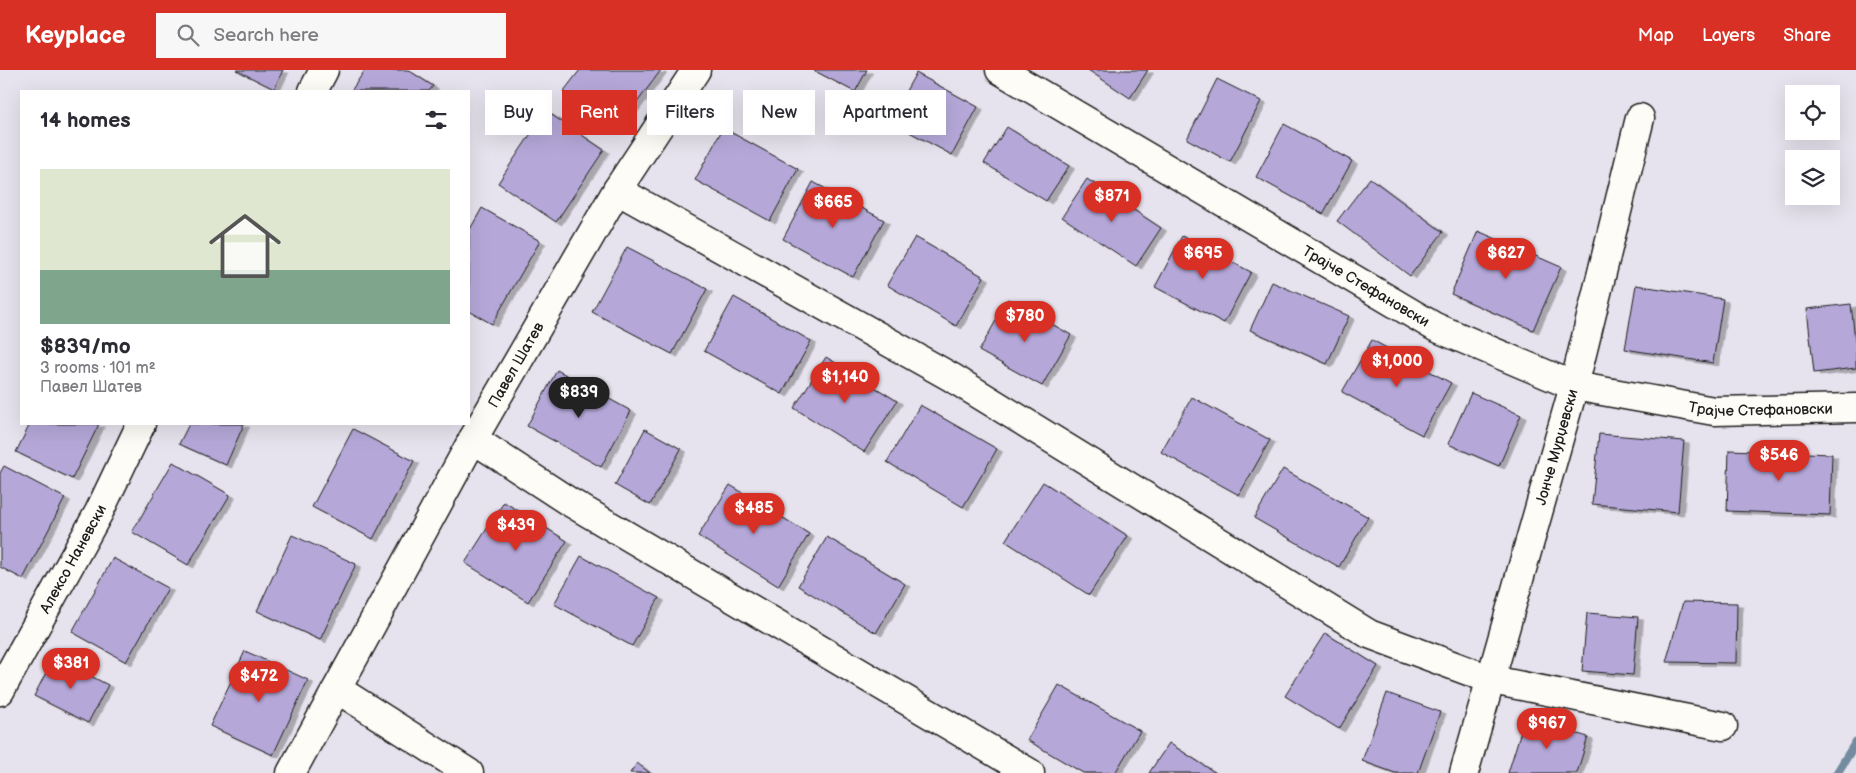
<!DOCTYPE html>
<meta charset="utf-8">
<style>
body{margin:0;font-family:"Balsamiq Sans",sans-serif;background:#f7f7f7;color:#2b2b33;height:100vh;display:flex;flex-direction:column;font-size:19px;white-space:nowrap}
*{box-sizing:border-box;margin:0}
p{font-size:16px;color:#7c7c81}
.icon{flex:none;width:28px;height:28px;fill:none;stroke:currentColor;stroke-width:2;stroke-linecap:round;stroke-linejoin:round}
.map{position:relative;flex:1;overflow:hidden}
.side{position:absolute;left:20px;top:20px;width:450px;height:335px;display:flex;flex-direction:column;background:#fff;border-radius:0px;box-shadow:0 5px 20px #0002}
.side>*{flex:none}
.top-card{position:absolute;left:485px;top:20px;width:475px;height:45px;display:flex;gap:10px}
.tools{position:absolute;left:1785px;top:15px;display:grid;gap:10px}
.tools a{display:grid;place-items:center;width:55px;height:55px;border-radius:0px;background:#fff;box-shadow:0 5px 20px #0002;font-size:25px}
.price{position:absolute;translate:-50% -42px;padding:0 11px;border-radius:18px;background:#d93025;color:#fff;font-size:16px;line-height:32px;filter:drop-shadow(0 1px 2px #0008)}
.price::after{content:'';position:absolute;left:50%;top:30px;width:15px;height:11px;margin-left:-8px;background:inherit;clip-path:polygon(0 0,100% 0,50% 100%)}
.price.selected{background:#222;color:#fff}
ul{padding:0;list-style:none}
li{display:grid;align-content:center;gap:10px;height:265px;padding:0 20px}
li+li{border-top:1px solid #e1e1e2}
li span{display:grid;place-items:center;height:155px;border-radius:0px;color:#555}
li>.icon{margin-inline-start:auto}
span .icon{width:90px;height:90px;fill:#fffc;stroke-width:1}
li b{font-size:21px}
h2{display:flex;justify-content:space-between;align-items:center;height:60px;padding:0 20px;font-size:21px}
.tag{padding:0 18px;border-radius:0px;background:#fff;box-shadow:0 5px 20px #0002;font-size:18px;line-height:45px}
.tag.selected{background:#d93025;color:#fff}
header{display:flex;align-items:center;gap:30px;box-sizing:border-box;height:70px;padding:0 25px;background:#d93025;color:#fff}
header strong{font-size:24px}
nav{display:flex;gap:28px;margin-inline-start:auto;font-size:18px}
.search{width:350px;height:45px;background:#f7f7f7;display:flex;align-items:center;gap:12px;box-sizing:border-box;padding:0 18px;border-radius:0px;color:#7c7c81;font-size:19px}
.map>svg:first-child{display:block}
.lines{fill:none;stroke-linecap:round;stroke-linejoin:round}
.stream{stroke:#748ca0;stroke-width:9}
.building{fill:#b5a8d9;stroke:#1c1c1c;filter:url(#shadow)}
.street-casing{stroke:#1c1c1c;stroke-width:31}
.secondary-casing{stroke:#1c1c1c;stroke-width:31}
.street{stroke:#fdfcf7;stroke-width:28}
.secondary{stroke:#fdfcf7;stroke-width:28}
.labels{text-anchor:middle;stroke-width:4.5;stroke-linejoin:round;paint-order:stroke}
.street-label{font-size:15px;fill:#1c1c1c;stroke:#fdfcf7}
</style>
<header>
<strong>Keyplace</strong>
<div class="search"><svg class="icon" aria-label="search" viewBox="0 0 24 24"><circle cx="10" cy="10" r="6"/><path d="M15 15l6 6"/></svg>Search here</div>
<nav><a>Map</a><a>Layers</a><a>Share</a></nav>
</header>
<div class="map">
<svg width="1856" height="703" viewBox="0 0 1856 703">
<defs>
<filter id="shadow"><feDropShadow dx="5.5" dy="3" stdDeviation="0" flood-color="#0004"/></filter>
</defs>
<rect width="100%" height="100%" fill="#e7e3ee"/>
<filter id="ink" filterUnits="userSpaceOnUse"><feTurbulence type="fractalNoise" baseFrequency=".02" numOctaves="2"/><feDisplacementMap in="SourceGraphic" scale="10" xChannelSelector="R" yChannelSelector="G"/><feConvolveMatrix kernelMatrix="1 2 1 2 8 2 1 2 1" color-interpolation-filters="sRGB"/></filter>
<g filter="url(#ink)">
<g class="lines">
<path class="stream" d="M1837,703l19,-31"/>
</g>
<path class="building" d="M236,0h47l-9,19z
M365,0h43l25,16 -4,5h-78z
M580,0h81l-45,61 -53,-39z
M813,0h54l-12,22z
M1088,0h60l-18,28z
M916,3l62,34 -26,48 -63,-34z
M1217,9l44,22 -31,61 -43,-23z
M546,41l58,39 -48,72 -58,-39z
M1284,54l68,37 -29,53 -67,-37z
M1007,57l62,39 -23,35 -62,-38z
M723,58l75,41 -28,52 -75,-41z
M1370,108l73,54 -33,44 -73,-55z
M1087,109l74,49 -25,38 -74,-49z
M813,112l71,38 -31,57 -70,-38z
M482,138l58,33 -48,83 -23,-13v-80z
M1478,161l83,36 -28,63 -82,-36z
M1182,166l69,36 -27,51 -69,-36z
M915,167l69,40 -28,49 -69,-41z
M627,177l80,42 -35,65 -80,-42z
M1272,212l77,34 -22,48 -77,-34z
M1636,215l87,14 -10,64 -88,-14z
M734,227l77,44 -29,53 -78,-43z
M1008,229l63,36 -29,51 -63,-35z
M1851,234l5,45v19l-42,5 -7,-64z
M1372,270l79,43 -29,52 -80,-43z
M826,287l71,44 -33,51 -70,-44z
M557,300l74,41 -30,56 -74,-41z
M1471,323l50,22 -22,51 -51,-22z
M1192,327l78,43 -31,55 -78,-43z
M920,335l77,44 -34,58 -76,-45z
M30,354h69l-27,55 -56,-27z
M189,354h55l-18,41 -47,-21z
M353,359l61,32 -41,78 -61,-32z
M645,359l36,20 -31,56 -35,-20z
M1599,364l85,7 -6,71 -86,-8z
M1729,380l103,4 -2,61 -103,-4z
M173,392l57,33 -42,70 -56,-33z
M4,396l61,32 -42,81 -23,-12v-94z
M1283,399l85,48 -29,50 -85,-49z
M1043,412l85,54 -39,59 -84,-54z
M730,415l79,49 -31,52 -80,-50z
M504,432l63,39 -39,61 -63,-39z
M292,465l64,29 -36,76 -63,-29z
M827,467l78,47 -29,49 -78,-47z
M581,486l78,42 -27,48 -78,-42z
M113,488l55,30 -42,74 -54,-30z
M1683,532l54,1 -1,60 -70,-1z
M1587,543l51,4 -5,58 -51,-4z
M1325,563l53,33 -39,63 -54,-33z
M245,581l63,29 -35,75 -63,-29z
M54,587l54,28 -20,38 -54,-27z
M1059,615l81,46 -25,42h-32l-56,-33z
M1387,623l53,19 -22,61h-23l-33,-12z
M1525,648l63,19 -11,36h-69z
M1169,673l47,30h-67z
M637,693l13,10h-20z"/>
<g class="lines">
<g class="street-casing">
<g id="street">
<path id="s1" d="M1000,0l435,257 139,59 140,25 142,-3"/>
<path d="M313,21l11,-21"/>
<path d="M617,120l334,187 418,257 123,46 231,46"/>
<path d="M473,369l95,62 462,272"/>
<path d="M337,619l132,84"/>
<path id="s2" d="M0,621l99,-179 42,-88"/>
<path id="s3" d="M1464,703l110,-387 66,-268"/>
</g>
</g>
<g class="secondary-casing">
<g id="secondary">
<path id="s4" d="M291,703l182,-334 144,-249 79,-120"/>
</g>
</g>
<use href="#street" class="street"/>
<use href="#secondary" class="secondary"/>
</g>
</g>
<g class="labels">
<g class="street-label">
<text dy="5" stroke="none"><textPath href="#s1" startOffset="425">Трајче Стефановски</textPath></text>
<text dy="5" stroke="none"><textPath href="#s4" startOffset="466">Павел Шатев</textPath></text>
<text dy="5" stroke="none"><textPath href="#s1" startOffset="845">Трајче Стефановски</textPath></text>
<text dy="5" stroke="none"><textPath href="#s3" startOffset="339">Јонче Мурџевски</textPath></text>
<text dy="5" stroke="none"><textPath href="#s2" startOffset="151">Алексо Наневски</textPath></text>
</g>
</g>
</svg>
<div class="tools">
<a><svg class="icon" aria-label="locate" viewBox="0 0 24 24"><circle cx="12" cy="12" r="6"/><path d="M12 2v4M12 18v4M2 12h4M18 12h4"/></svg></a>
<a><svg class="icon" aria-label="layers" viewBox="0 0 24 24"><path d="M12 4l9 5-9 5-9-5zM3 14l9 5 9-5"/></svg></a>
</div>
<b class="price" style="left:1112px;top:153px">$871</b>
<b class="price" style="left:833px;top:159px">$665</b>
<b class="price" style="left:1203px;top:210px">$695</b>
<b class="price" style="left:1506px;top:210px">$627</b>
<b class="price" style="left:1025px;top:273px">$780</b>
<b class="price" style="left:1397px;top:318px">$1,000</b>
<b class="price" style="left:845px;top:334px">$1,140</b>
<b class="price selected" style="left:579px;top:349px">$839</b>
<b class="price" style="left:1779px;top:412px">$546</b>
<b class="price" style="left:754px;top:465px">$485</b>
<b class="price" style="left:516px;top:482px">$439</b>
<b class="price" style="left:71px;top:620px">$381</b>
<b class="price" style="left:259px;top:633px">$472</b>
<b class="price" style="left:1547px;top:680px">$967</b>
<div class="top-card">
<a class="tag">Buy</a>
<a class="tag selected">Rent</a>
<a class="tag">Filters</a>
<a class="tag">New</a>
<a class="tag">Apartment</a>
</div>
<section class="side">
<h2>14 homes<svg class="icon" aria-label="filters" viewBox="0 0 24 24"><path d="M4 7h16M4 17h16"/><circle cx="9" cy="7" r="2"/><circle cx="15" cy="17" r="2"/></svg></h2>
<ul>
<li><span style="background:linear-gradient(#dfe7d0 65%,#7fa58c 0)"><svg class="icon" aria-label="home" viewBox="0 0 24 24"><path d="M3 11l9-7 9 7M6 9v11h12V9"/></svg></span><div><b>$839/mo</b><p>3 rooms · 101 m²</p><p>Павел Шатев</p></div></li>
</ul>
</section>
</div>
